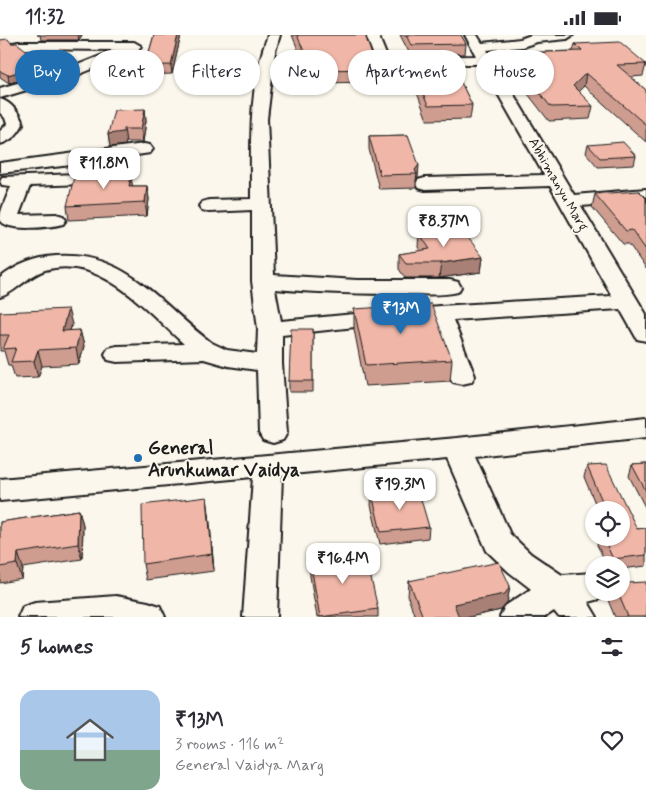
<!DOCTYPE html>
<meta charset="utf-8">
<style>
body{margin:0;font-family:Mynerve,sans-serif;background:#f7f7f7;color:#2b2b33;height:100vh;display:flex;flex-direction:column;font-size:19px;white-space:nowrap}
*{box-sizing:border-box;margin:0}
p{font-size:16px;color:#7c7c81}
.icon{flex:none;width:28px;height:28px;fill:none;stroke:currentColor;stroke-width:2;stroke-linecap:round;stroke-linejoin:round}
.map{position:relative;height:582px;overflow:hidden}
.panel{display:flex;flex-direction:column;background:#fff;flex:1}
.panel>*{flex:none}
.guide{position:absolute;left:15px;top:15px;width:616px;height:45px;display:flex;gap:10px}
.fabs{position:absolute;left:585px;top:466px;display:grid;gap:10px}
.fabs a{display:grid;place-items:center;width:45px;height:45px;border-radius:50%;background:#fff;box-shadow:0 1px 4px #0004;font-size:25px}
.price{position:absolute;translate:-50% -42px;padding:0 11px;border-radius:10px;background:#fff;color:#222;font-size:16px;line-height:32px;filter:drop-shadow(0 1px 2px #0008)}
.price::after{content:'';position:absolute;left:50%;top:30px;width:15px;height:11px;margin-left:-8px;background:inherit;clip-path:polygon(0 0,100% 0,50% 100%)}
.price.active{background:#1f6fb2;color:#fff}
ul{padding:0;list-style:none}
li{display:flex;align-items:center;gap:15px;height:125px;padding:0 20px}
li+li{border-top:1px solid #e1e1e2}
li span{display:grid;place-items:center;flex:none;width:140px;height:100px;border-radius:15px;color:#555}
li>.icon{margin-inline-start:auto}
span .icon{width:60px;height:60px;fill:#fffc;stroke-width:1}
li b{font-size:21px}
h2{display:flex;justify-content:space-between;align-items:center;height:60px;padding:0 20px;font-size:21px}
.chip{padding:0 18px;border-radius:22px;background:#fff;box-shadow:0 1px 4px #0004;font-size:18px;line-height:45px}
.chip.active{background:#1f6fb2;color:#fff}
.status{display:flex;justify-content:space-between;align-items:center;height:35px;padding:0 25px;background:#fff;direction:ltr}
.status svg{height:14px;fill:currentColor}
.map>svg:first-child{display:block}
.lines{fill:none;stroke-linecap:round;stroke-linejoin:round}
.minor-casing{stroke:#1c1c1c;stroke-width:4}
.minor{fill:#fbf7ec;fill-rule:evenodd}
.wall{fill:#ce9d90;stroke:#1c1c1c}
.shaded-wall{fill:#a88076;stroke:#1c1c1c}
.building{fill:#f0b7a8;stroke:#1c1c1c}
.poi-dot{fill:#1f6fb2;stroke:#fbf7ec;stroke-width:2}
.labels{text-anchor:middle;stroke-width:4;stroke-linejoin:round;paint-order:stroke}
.far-street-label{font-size:14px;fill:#1c1c1c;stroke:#fbf7ec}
.near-poi-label{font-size:19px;font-weight:bold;fill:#1c1c1c;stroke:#fbf7ec;text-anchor:start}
</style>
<div class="status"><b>11:32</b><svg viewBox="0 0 49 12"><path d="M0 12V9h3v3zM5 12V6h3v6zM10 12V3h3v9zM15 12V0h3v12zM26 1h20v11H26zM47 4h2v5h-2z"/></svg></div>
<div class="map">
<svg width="646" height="582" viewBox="0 0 646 582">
<rect width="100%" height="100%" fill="#fbf7ec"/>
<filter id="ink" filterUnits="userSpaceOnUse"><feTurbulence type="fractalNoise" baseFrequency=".02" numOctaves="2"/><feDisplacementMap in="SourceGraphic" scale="10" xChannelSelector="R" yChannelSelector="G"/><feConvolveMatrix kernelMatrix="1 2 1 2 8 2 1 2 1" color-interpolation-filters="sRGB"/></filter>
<g filter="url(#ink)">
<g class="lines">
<g class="minor-casing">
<path id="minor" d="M268,0h12l-5,17 -8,67 7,156 83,5h93l8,2 3,5 -3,5c-16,4 -34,2 -50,2 -45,0 -89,-1 -133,-5l6,32 158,-15 173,-10 -62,-110 -125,4 -7,-2 -2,-4 2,-4 7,-2 119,-3 -63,-111h-104l-11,-29h12l9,22 89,-1 -11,-21h12l5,8 38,-4 11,-4h42l-6,4 -30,3 -15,5 -35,3 87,145 72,-6v12l-65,5 65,108v27l-9,-2 -17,-30 -167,11 22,56 -4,6 -9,2 -9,-2 -4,-6 -19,-54 -75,5 -73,8v29l5,69 -4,7 -10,3 -10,-3 -4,-7 -2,-63 -29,-4 -24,-7 -87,3 -9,-2 -3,-6 3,-6 9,-2 67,-2c-37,-33 -83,-90 -139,-74 -18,6 -30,23 -45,27v-19c16,-13 36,-21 56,-22 72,-5 105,50 156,87l15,7 30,4 1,-25 -6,-48v-71l-43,2 -7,-2 -3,-4 3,-4 7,-2 42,-1c0,-55 -3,-112 17,-164z
M18,7h116l7,4 -4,5 -57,23 -80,24v-10l70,-20 45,-18 -102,-1 -2,-3 2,-3z
M0,64c11,3 20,15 23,25 -5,10 -12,17 -23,20v-13l7,-7 -2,-6 -5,-5z
M144,109l6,1 3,4 -3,4 -78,12 -72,8v-10z
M77,139l6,2 3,4 -3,4 -53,2 -11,29 37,-1 7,2 3,4 -3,4c-11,3 -59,9 -63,-5 0,-9 8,-24 11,-33l-9,-1 -2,-4 2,-4z
M646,383v20l-171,18 35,78 21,20 31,21 32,-2v20h14l-2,4 -18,5 9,15h-38l-5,-6 -9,6h-45l5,-11 26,-17 -22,-17 -22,-21 -40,-92 -165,16 -5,142h-34l10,-140 -253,24v-22l457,-41z
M116,561l32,6 12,4 5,11h-147l5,-11 12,-4z"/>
</g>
<use href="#minor" class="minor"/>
</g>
<path class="wall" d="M37,0h45l-3,5h-38l-1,-5z
M154,0h27l-9,39 -26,1 -1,-9z
M292,0h73l7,20 38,-1 -10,-19h61l5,9 -1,10h-12l9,14 -1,13h-1l12,24 -2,14 -43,1 -15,-41 -29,1v2l-71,1z
M0,5l11,3 33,21 2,8 -37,11 -9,-6z
M575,9l71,20 -3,12 -12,1 15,13v52l-62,-56 -6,5 15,15 -3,13 -41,2 -21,-27 1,-7 -17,-21 2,-13 59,-2z
M145,74l1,12 -3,21h-17l-1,3 -15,2 -2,-13z
M408,100l10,43 -2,3v7l-37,1 -10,-40v-13z
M588,110l48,11 -2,9 -36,2 -12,-14z
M96,135l2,7 34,9h15l2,13 -2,17 -78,4 -2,-14z
M595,159l51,4v71l-17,-25h-6l-31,-37z
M419,198l64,24 -2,15 -42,6h-34l-6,-9v-15l21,-3 -2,-4z
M354,274l98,51 -2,21 -85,5 -11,-57z
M0,277l72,12 -2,7 10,-1 4,16 -5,18 -37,2 -4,11 -23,1 -4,-13h-3l-4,-14h-4z
M313,294v63h-24v-11z
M646,429v45l-17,-33 3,-11z
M587,431l50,63 9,-1v38l-25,3v-4h-14l-10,-20 2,-8h22v-27h-23l-14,-33z
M372,459l57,33 -1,11 -48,6 -9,-39z
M79,475l4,15 -1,34 -59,9 -1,11 -22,4v-61z
M209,478l5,58 -68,9 -3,-16z
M310,525l68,49v8h-61l-7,-41z
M409,546l101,5 -3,17 -6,7 -32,7h-54l-7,-20z
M609,558h12l25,24h-31l-8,-19z"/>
<path class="shaded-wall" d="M78,0h4l-3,5z
M178,0h3l-9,39 -1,-9z
M44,29l2,8 -37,11 -1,-8z
M586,38l-2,13 -13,13 2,-13z
M145,74l1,12 -3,21 -2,-13z
M124,94l2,13 -1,3 -15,2 -2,-13z
M419,130l-1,13 -2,3 1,-7 -2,-4z
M96,135l3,13 -5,-5z
M131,141l2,13 -4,-3z
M147,151l2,13 -2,17 -2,-14z
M483,222l-2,15 -42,6 2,-15z
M68,274l4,15 -7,23 -3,-16z
M80,295l4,16 -5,18 -3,-16z
M38,315l4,16 -4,11 -4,-16z
M207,462l2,16 5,58 -2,-17z
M79,475l4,15 -1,34 -4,-15z
M18,518l5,15 -1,11 -5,-15z
M510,551l-3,17 -6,7 -32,7h-17l2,-13z"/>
<path class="building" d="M154,0h24l-7,30 -26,1z
M297,0h68l7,20 80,-2 10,15h-8l18,37 -44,1 -16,-40 -29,1 1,2 -72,1z
M406,0h55l5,9 -55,1z
M8,4l3,4h6l27,21 -36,11 -8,-4v-31z
M620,7l26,22 -29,1 29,25v35l-60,-52 -13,13 20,20 -42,1 -21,-26 6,-1 -22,-27 68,-2 -7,-7z
M145,74l-4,20h-17l-1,3 -15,2 6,-24z
M408,100l11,30 -4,5 2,4 -37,1 -11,-39z
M623,107l13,14 -36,2 -12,-13z
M96,135l-2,8 37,-2 -2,10h18l-2,16 -78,4 8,-33z
M639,156l7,7v52l-14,-20 -6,1 -31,-37z
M460,192l23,30 -42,6h-35l-7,-9 31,-5 -11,-16z
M431,269l21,56 -86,5 -12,-56z
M68,274l-6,22 18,-1 -4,18 -38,2 -4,11 -23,1 5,-14 -13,1 6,-14h-9v-23z
M291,294h22v52h-24z
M646,429v27l-14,-26z
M606,430l31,64 9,-1v27l-33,4 -10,-22h18v-27h-15l-19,-44z
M418,454l11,38 -48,5 -9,-38z
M207,462l5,57 -69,10 -1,-59z
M79,475l-1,34 -60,9 -1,11 -17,3v-45z
M365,517l13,57 -58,8 -10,-57z
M499,527l11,24 -5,8 -51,10 5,13h-36l-14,-36z
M621,546l6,2 19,-1v35h-18l-10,-24h3z"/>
</g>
<circle class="poi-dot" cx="138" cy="423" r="5"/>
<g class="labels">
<g class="far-street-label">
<text transform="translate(559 149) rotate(60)" y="5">Abhimanyu Marg</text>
</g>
<g class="near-poi-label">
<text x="148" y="419">General<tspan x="148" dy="22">Arunkumar Vaidya</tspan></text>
</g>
</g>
</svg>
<div class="fabs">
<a><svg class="icon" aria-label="locate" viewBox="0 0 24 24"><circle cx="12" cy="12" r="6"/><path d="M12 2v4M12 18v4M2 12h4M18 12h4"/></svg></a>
<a><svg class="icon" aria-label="layers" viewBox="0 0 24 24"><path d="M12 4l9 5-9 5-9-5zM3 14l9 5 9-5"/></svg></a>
</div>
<b class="price" style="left:104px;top:155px">₹11.8M</b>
<b class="price" style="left:444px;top:213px">₹8.37M</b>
<b class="price active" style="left:401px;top:300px">₹13M</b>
<b class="price" style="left:400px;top:476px">₹19.3M</b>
<b class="price" style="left:343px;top:550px">₹16.4M</b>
<div class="guide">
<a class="chip active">Buy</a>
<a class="chip">Rent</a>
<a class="chip">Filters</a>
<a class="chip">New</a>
<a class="chip">Apartment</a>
<a class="chip">House</a>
</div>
</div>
<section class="panel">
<h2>5 homes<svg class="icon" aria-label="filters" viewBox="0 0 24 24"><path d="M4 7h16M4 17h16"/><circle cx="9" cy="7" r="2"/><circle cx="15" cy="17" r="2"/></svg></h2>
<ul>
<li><span style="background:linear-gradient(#a9c7e8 60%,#7fa58c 0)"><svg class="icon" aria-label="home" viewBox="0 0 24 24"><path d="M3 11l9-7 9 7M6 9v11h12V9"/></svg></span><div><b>₹13M</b><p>3 rooms · 116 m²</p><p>General Vaidya Marg</p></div><svg class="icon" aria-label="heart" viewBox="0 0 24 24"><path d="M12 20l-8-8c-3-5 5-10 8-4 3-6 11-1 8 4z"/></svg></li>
</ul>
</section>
